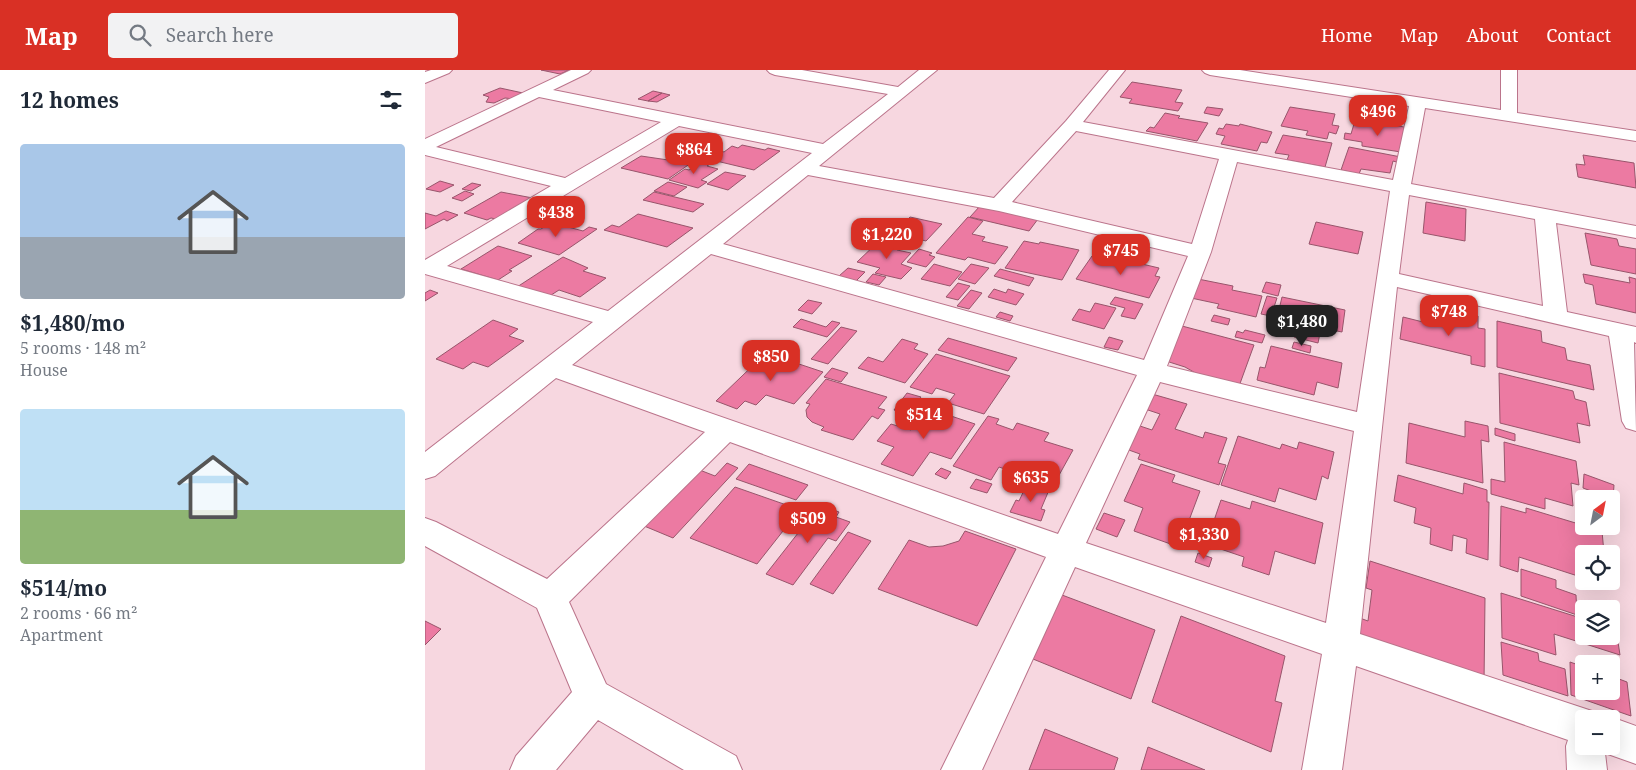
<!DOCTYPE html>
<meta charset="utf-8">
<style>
body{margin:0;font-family:"Noto Serif",serif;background:#f2f2f3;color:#1f2937;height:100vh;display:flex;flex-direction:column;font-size:19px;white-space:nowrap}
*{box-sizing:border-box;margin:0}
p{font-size:16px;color:#747a83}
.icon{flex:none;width:28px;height:28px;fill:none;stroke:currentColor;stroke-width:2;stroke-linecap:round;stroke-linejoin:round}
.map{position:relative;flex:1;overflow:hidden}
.side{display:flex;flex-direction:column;background:#fff;width:425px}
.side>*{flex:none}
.needle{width:32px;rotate:32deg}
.buttons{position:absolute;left:1150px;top:420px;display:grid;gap:10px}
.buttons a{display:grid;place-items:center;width:45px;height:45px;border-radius:5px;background:#fff;box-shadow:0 5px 20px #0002;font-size:25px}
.price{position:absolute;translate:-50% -42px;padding:0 11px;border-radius:10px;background:#d93025;color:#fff;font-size:16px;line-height:32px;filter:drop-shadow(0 1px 2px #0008)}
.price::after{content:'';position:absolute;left:50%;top:30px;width:15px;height:11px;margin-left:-8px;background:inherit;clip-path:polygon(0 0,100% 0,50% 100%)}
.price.active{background:#222;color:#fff}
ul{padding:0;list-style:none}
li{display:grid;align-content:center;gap:10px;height:265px;padding:0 20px}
li span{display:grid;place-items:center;height:155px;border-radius:5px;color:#555}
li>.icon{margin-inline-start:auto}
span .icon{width:90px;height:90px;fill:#fffc;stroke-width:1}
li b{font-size:21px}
h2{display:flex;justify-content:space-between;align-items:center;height:60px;padding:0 20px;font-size:21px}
header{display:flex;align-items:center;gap:30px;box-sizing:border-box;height:70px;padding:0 25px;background:#d93025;color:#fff}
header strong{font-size:24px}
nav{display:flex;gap:28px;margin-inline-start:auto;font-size:18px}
.search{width:350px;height:45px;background:#f2f2f3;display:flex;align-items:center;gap:12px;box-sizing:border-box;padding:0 18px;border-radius:5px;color:#747a83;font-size:19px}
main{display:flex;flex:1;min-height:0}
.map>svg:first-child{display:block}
.building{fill:#ec7aa2;stroke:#98556b}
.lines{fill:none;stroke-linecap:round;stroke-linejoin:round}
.minor-casing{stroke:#bb748b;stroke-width:2}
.minor{fill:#fff;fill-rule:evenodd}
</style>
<header>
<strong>Map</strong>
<div class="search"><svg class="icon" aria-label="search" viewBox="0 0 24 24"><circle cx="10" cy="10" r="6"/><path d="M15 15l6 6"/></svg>Search here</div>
<nav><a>Home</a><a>Map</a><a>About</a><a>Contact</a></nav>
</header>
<main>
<section class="side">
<h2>12 homes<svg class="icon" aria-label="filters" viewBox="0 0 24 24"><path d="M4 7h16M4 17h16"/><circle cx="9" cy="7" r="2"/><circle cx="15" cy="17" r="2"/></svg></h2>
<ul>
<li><span style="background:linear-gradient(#a9c7e8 60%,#9aa5b1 0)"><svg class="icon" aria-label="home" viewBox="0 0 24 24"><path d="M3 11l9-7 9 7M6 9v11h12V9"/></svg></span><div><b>$1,480/mo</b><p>5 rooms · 148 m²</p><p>House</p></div></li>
<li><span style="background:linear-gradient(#bfe0f5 65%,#8fb573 0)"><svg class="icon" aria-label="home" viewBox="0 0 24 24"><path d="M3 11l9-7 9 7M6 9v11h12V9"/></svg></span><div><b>$514/mo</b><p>2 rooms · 66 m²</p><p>Apartment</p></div></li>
</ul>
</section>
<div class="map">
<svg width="1211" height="700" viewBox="0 0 1211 700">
<rect width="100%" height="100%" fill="#f7d7e0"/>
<path class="building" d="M116,0h38l-4,2 -6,-2 -9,4z
M707,12l50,8 -7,12 8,1 -5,8 -49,-8 3,-4 -12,-2z
M75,18l23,5 -9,6 -9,-1 -11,5 -8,-1 3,-5 -6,-2z
M228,21l9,2 -14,8 -10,-2z
M237,23l8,2 -13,7 -9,-1z
M782,37l16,2 -4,7 -15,-3z
M865,37l45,7 -3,11 7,1 -3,8 -7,-2 -2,7 -21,-4 2,-4 -27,-5z
M740,43l15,3 -2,2 30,5 -11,18 -51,-10 4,-4 4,1z
M957,53l22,4 -3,25 -39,-6v-4l-18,-3 1,-6 6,1 3,-10 28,4z
M801,54l13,2 1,-2 32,8 -5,11 -6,-1 -4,9 -36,-7 4,-8 -9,-2 3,-6 4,1z
M858,65l49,8 -7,24 -38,-7 2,-5 -14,-2z
M317,75l23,5 3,-2 12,3 -26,19 -46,-11 13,-8 3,1 8,-6 6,2z
M924,77l52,10 -1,6 -7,-2 -3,12 -29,-4 -2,5 -18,-4z
M1158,85l51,8 2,25 -58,-11 -2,-13 9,1z
M216,86l34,5 4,-3 15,3 -26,18 -47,-11z
M277,92l8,2 -3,2 11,3 -17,11 6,2 -9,6 -29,-8 16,-11 4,1z
M300,102l21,4 -18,14 -21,-6z
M15,111l14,4 -14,7 -14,-3z
M243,112l19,5 -13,9 -20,-5z
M47,113l9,2 -10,6 -9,-2z
M40,121l9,3 -12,7 -10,-3z
M76,122l37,7 -37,21 -10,-2 -4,2 -23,-7z
M229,122l50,12 -11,8 -50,-12z
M1001,132l40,7 -1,32 -42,-8z
M555,136l58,13 -9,12 -59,-14z
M21,141l12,4 -11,6 -3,-2 -19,10v-16l11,3z
M213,144l55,14 -26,19 -63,-17 8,-5 7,2z
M485,147l32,7 -16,17 -32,-8z
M543,147l15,4 -11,13 13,3 -3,4 26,6 -13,17 -27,-7 -3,3 -29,-7z
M891,152l47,10 -5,22 -49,-10z
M132,154l26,7 6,-4 8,2 -38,26 -41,-12 20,-14h3l6,-4 6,2z
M1160,163l32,6 2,7 17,3v25l-45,-9z
M599,171l15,3 1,-2 39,8 -17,30 -57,-12z
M453,172l22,5 -3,3 14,3 -10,11 11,4 -11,11 -26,-6 5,-5 -23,-6z
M73,176l34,10 -23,14 3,1 -14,9 -37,-11z
M494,179l13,4 -3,2 6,2 -9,10 -19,-5z
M667,186l31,7 2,-3 34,8 -4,8 5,1 -11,21 -73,-19z
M138,187l25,11 -5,3 23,7 -26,19 -21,-7 -11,7 -31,-10z
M509,194l28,8 -12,14 -29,-7z
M546,194l18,4 -14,16 -17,-5z
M423,198l17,4 -9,9 -17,-5z
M575,199l34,9 -5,8 -35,-10z
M448,204l13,3 -7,8 -13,-3z
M1158,204l47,9 -1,-6 7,2v34l-40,-9 -3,-19 -8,-2z
M773,209l35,7 -1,4 30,6 -6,21 -39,-9 2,-4 -28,-6z
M841,212l15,3 -3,11 -16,-4z
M533,213l12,3 -12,14 -12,-3z
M569,219l12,4 2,-4 16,5 -8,11 -28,-8z
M5,220l8,3 -13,8v-8z
M546,220l11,3 -13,16 -12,-3z
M842,226l10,2 -6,18 -10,-2z
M690,227l28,7 -8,15 -14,-3 4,-8 -15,-4z
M857,227l63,13 -3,22 -21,-4 -3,15 -24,-6 1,-7 -13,-3 2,-7 -7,-2z
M383,230l14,3 -10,11 -14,-4z
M670,233l21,5 -12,21 -32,-9 7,-11 11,3z
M575,242l13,4 -3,5 -14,-4z
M1039,243l14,3v12l7,1v38l-14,-3v-8l-71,-17 3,-22 36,9 1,-7 23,5z
M789,245l16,4 -2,6 -17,-4z
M376,249l25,8 6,-6 8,2 -13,14 -34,-10z
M68,250l25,9 -9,7 15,5 -36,26 -15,-5 -10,7 -27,-10z
M1072,251l44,10 1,11 23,6 2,12 23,5 4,25 -97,-23z
M757,256l72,19 -16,44 -39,-14 -14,-8 -19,-6z
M416,257l16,4 -29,33 -17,-5z
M820,260l20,5 -3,8 -27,-6 2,-6 6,2z
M684,267l14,4 -5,9 -14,-3z
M523,268l69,20 -9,13 -70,-21z
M477,269l16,5 -4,5 14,5 -23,29 -47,-15 10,-11 15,5z
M869,272l17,4 -1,7 -18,-5z
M846,276l71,17 -4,25 -21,-6 -3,13 -57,-15 3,-13 5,1z
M341,283l57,19 -29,32 -28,-9 -10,10 -11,-4 -8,8 -21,-8z
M511,284l74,22 -26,38 -36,-11 7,-9 -19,-6 -4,6 -22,-7z
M407,298l16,5 -7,9 -17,-5z
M1074,303l74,18 2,8 11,3 4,24 -13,-3 3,20 -80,-20z
M401,309l61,18 -9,11 7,2 -7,9 -6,-3 -19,24 -32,-10 3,-3 -12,-5 -5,-5 -1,-7 4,-6 -4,-1z
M482,323l14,4 -14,17 -13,-4z
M727,324l35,10 -12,25 28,9 2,-6 22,6 -9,25 8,2 -7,20 -81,-26 2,-5 -14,-5 11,-24 15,5 8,-16 -15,-5z
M502,338l48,16 -24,35 -21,-7 -17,24 -32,-12 13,-17 -17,-6 14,-17 20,6z
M563,346l11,3 -3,5 17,6 4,-7 32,10 -5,8 29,9 -20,36 -54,-19 -8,13 -38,-14z
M1040,351l23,5 1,16 -8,-2 2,43 -77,-20 3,-40 56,14z
M1070,358l20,6v7l-20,-6z
M813,366l42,13 2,-5 15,5 2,-7 35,10 -6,27 -6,-3 -6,24 -37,-12 -4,14 -54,-17z
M1079,372l72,19 3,24 -8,-2 2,23 -28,-8v11l-54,-15v-15l14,3z
M302,393l11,5 -65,70 -36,-15 55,-56 23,9z
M324,394l59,21 -12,15 -60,-21z
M716,394l34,11 -3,7 28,9 -21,56 -45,-16 9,-23 -19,-7z
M516,398l10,4 -5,7 -11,-5z
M1159,404l30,11 -1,14 -30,-11z
M973,405l65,19 1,-11 23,7v12h2l-1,58 -22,-7 1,-14 -14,-4 -1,16 -22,-7 1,-16 -17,-5 2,-15 -22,-7z
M551,409l16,5 -5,9 -17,-5z
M602,414l22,6 -8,19 4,1 -4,11 -31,-9 6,-12 3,1z
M310,417l63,22 -4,5 8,3 -13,16 -6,-2 -26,33 -67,-26z
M796,430l29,9 2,-8 71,22 -8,41 -40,-13 -6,24 -27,-9 2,-9 -38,-13z
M395,435l19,7 -3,5 14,5 -14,19 -8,-3 -35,47 -27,-11z
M1076,436l25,7v-5l76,23 2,22 3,1h-23v24l-65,-21 -1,15 -18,-6z
M679,443l21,7 -8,17 -21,-8z
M540,461l51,18 -39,77 -99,-37 31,-49 20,7 14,-1 16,-5z
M423,462l23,9 -38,53 -23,-10z
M773,483l14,5 -3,9 -14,-5z
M945,491l115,37 -1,85 -130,-45 3,-21 11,4 4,-31 -6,-2z
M1096,499l35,11v8l20,7 1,20 -56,-19z
M1076,523l83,26v17h27v-9l5,2 4,26 -66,-21 2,21 -54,-17z
M637,525l93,35 -24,69 -98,-40z
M756,546l104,40 -10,45 7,2 -11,49 -119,-50z
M0,551l16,8 -16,16z
M1076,572l37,11 1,8 26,8 3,27 -65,-21z
M1145,592l14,5v24h27v-15l16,6 4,34 -60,-21z
M620,659l73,29 -4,12h-85z
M723,677l57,23h-64z"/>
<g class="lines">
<g class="minor-casing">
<path id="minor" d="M6,0h21l-3,3 -24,10v-11z
M146,0h20l-3,3 -35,17 270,54 65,-50 -113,-19 -5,-2 -3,-3h35l96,17 21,-17h18l-118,96 175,32 72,-77 43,-51h16l-42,52 310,58 16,-74 -199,-31 -5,-2 -3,-3h38l261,40v-40h16v43l119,18v10l-211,-33 -14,76 225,42v12l-80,-15 11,89 69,15v16l-2,-1 2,89 -10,-3 -4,-7 -13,-85 -212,-49 -37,347 238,79 2,6h-16v27h27v-27h-5l5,-2 25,9v38l-31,-11 2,17h-40l-1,-24 2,-6 -212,-74 -14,104h-40l20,-116 -247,-87 -93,203h-41l105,-213 -316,-115 -161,160 37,82 130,72 6,14h-58l-86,-50 -42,50h-46l6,-14 56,-64 -35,-84 -112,-62v-28l11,4 111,57 158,-147 -149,-54 -121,98 -10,3v-27l168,-130 -168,-48v-14l126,-74 -126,-31v-16zM114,27l122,25 -96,56 -129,-31zM254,56l133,27 -204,158 -161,-45zM651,61l143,28 -27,85 -180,-42zM812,92l153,29 -33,221 -190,-46 44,-114zM383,105l191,36 189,45 -44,104 -421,-116zM984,125l126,24 8,87 -144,-32zM286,184l426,121 -79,159 -486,-169zM735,312l194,49 -28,192 -240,-80z"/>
</g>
<use href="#minor" class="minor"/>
</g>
</svg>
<div class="buttons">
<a><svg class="needle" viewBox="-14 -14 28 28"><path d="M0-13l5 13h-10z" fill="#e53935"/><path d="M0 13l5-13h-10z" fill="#747a83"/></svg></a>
<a><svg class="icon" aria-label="locate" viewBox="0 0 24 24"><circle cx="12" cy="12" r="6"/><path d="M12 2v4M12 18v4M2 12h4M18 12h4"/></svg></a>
<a><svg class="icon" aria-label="layers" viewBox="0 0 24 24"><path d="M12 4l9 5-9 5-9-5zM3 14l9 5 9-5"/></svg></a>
<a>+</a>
<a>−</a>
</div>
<b class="price" style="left:953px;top:67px">$496</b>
<b class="price" style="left:269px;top:105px">$864</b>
<b class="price" style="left:131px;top:168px">$438</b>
<b class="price" style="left:462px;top:190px">$1,220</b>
<b class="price" style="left:696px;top:206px">$745</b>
<b class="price" style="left:1024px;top:267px">$748</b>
<b class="price active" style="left:877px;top:277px">$1,480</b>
<b class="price" style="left:346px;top:312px">$850</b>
<b class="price" style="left:499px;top:370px">$514</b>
<b class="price" style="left:606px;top:433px">$635</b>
<b class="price" style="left:383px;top:474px">$509</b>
<b class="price" style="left:779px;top:490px">$1,330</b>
</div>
</main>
